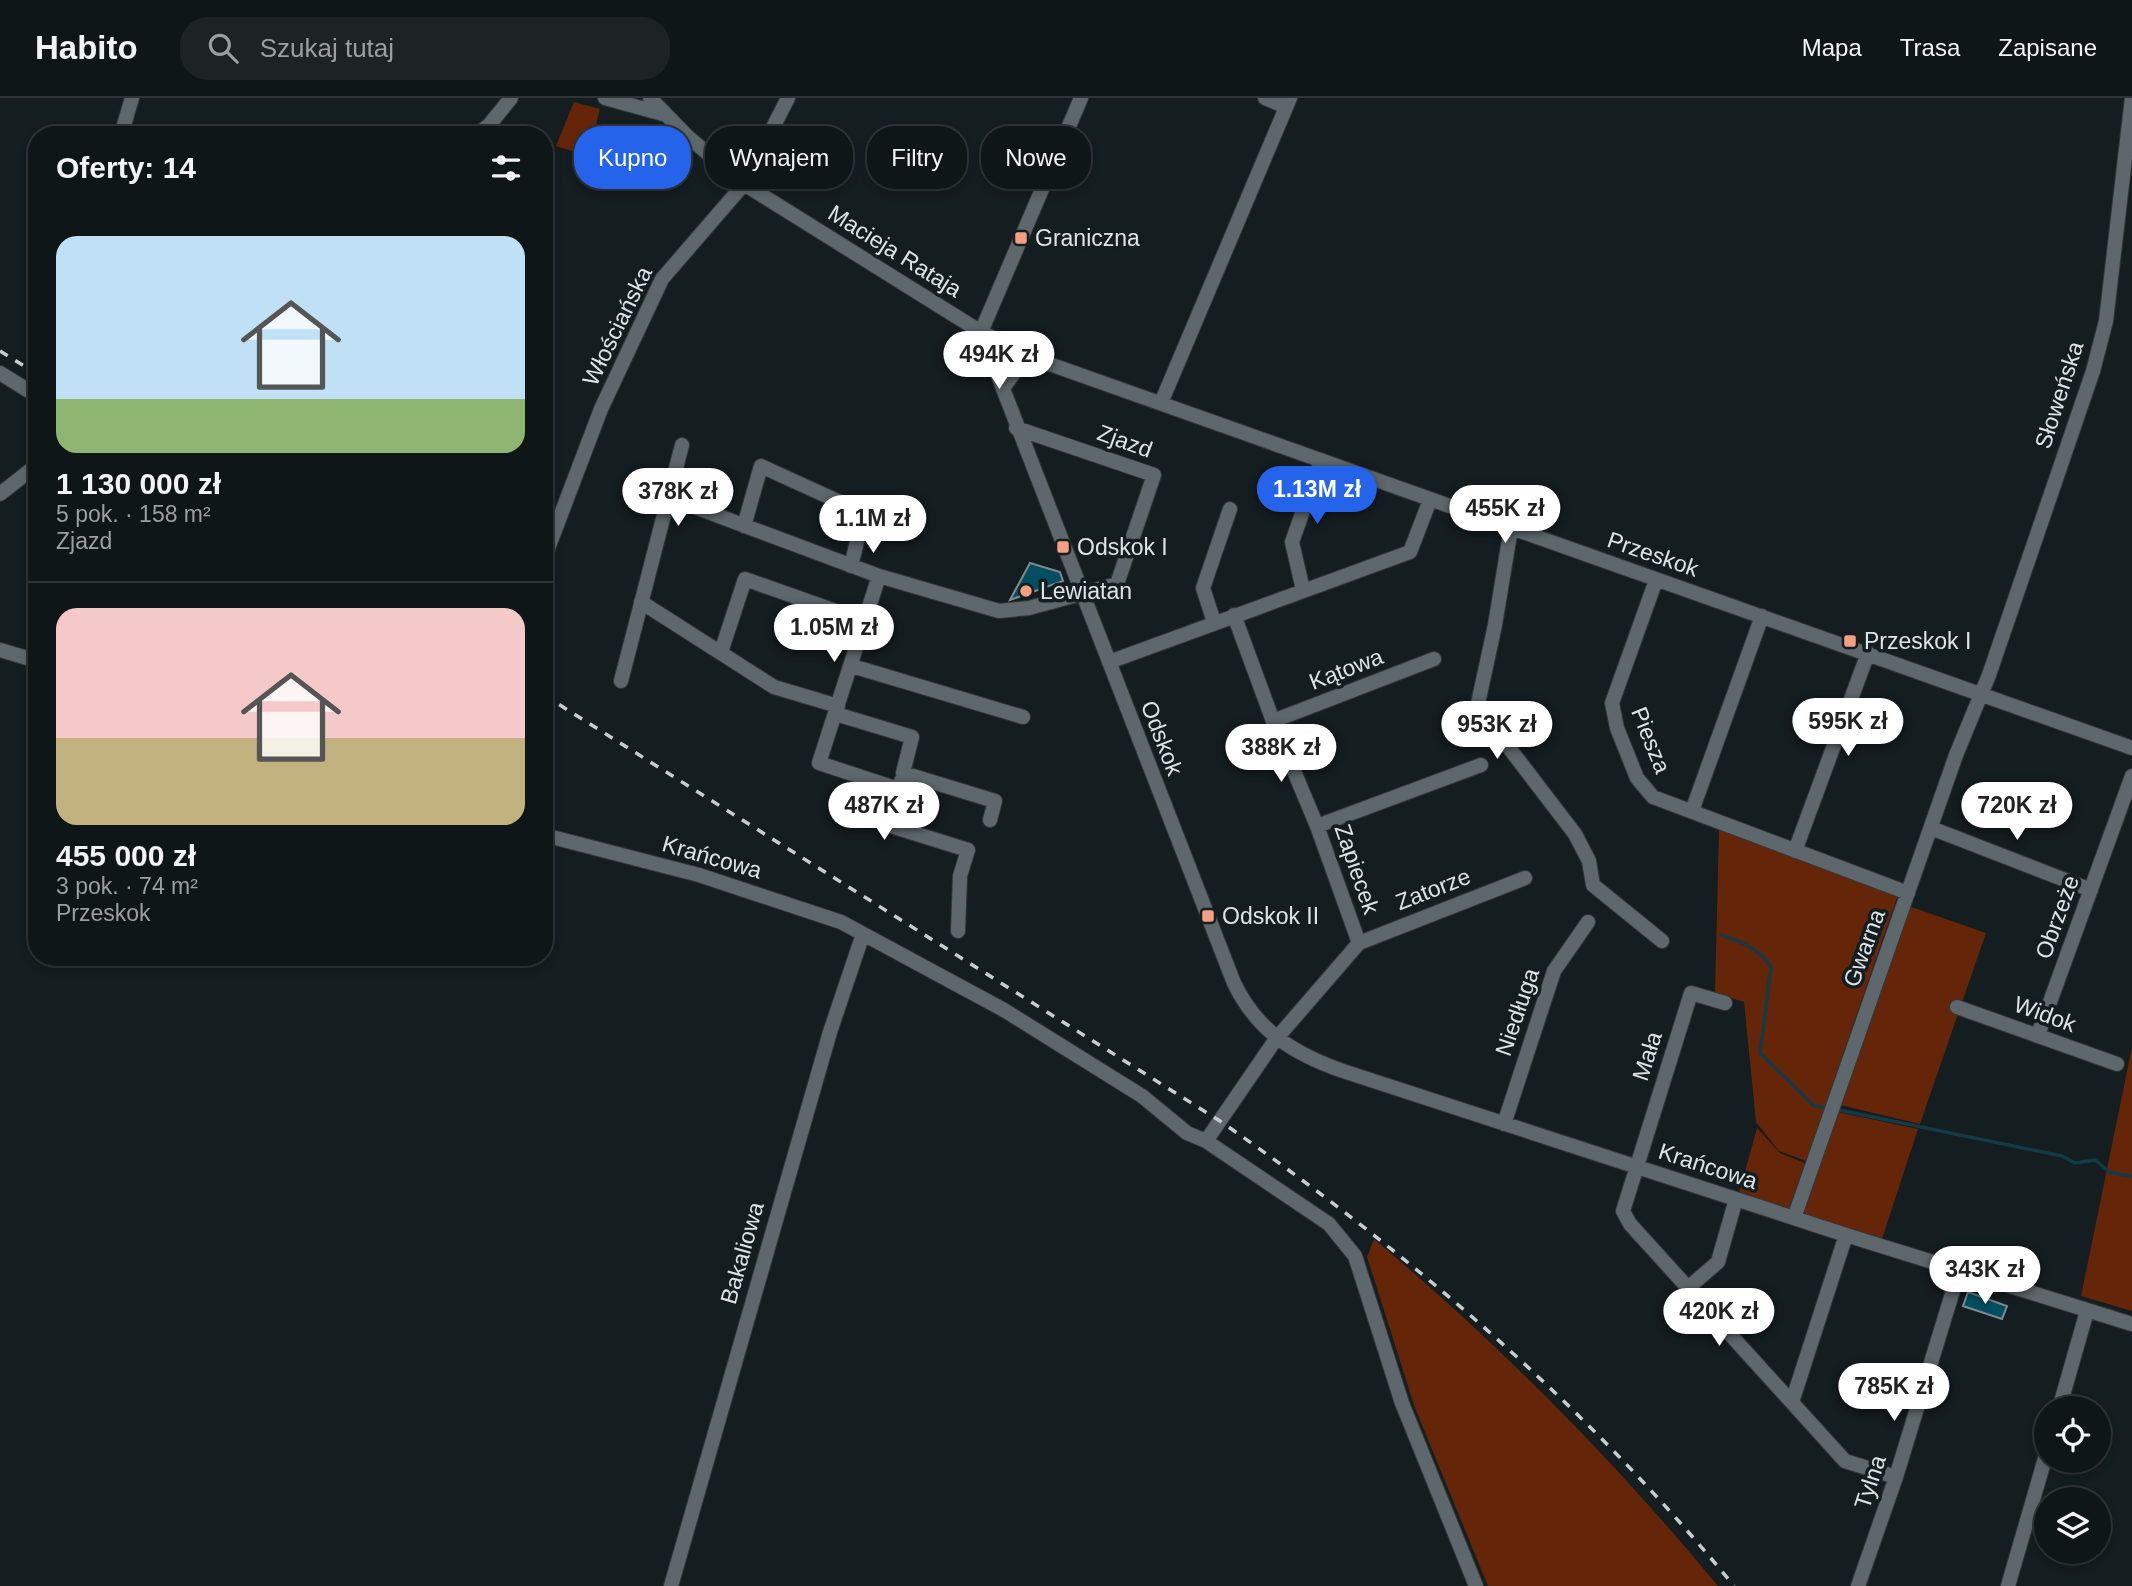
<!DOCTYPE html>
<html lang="pl">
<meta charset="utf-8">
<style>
body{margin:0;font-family:Arial,sans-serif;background:#1d2325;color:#f1f3f6;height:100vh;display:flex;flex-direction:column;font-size:26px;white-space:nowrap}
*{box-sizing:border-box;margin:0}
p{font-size:23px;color:#9b9fa2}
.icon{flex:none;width:38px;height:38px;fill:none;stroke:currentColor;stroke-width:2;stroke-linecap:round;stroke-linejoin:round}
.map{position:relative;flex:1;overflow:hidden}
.panel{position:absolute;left:28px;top:28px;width:525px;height:840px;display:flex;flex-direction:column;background:#0f1618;border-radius:28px;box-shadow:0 4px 10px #0003,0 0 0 2px #2f3537}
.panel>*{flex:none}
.guide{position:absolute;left:574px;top:28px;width:665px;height:63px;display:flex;gap:14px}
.fabs{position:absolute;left:2034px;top:1298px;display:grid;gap:14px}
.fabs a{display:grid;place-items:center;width:77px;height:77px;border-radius:50%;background:#0f1618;box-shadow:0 4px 10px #0003,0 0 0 2px #2f3537;font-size:35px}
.price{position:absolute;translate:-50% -60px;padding:0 16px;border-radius:24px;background:#fff;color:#222;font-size:23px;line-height:46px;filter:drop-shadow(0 2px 4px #0008)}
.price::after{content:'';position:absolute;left:50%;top:42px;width:21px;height:16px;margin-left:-10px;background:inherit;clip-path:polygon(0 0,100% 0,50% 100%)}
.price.active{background:#2563eb;color:#fff}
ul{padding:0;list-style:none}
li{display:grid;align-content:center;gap:14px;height:371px;padding:0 28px}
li+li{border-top:2px solid #2f3537}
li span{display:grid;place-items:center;height:217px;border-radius:21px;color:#555}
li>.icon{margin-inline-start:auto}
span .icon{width:126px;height:126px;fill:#fffc;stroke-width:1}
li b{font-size:30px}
h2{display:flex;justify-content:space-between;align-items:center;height:84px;padding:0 28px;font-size:30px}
.pill{padding:0 24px;border-radius:28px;background:#0f1618;box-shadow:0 4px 10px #0003,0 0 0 2px #2f3537;font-size:24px;line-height:63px}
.pill.active{background:#2563eb;color:#fff}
header{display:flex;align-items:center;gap:42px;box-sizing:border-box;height:98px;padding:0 35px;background:#0f1618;border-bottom:2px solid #2f3537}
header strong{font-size:33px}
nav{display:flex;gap:38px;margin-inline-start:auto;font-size:24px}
.search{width:490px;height:63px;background:#1d2325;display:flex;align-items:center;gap:18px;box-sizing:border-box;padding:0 24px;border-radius:28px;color:#9b9fa2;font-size:26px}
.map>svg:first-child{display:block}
.green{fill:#652508}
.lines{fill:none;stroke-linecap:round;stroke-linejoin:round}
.stream{stroke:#133a45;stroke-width:3.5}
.building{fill:#034f61;stroke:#7e8a8e;stroke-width:2}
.minor-casing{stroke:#32383a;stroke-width:16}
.minor{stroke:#5e686c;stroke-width:14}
.rail{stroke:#c5cdcf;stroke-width:3.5;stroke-dasharray:9 9;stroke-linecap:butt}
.poi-dot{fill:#f2a081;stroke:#141d20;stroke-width:2.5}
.labels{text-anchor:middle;stroke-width:7;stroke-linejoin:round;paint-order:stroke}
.poi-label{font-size:23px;fill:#dde4e6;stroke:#141d20;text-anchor:start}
.street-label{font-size:23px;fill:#dde4e6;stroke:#141d20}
</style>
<header>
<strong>Habito</strong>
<div class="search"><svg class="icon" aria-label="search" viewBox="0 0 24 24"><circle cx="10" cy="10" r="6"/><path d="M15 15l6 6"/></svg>Szukaj tutaj</div>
<nav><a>Mapa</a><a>Trasa</a><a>Zapisane</a></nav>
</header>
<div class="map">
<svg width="2132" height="1488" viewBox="0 0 2132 1488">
<rect width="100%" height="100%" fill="#141d20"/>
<path class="green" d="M574,4l26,7 -12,47 -32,-10z
M1719,730l179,67 -92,266 -27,-10 -23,-29 -12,-120 -29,-9z
M1906,807l80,28 -66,191 -84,-20z
M2132,949v264l-51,-15z
M1833,1013l85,18 -37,113 -83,-29z
M1757,1030l23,25 25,10 -17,48 -49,-18z
M1374,1141c125,105 240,221 344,347h-230l-73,-178 -48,-151z"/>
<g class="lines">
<path class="stream" d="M1721,837c19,6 39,14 50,32l-11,86 54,53 8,1
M1839,1012l223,46 13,7 20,-3 16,13 21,3"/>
</g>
<path class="building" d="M1030,465l30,9 3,9 -53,19z
M1968,1194l39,14 -5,13 -39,-13z"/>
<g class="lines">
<g class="minor-casing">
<path id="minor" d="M605,0l58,16
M650,0l37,38 57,48 237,148 60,29 1091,387
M1265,0l21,9
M121,37l11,-37
M477,37l13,-11 21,-26
M981,234l253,651c23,48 60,71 109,88l503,164 286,89
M981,234l100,-234
M0,275l37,23
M1003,290l17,-23 -3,-15
M1161,305l129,-305
M0,396l37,-29
M668,399l211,79 120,35 30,-3 88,-24 37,-109 -138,-47
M744,428l17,-60 103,47 -13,53
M1511,430l-16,97 -18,83 2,10 21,18 75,98 14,27 4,24 69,56
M544,461l57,-150 61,-130 82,-95 44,-86
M879,478l-60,187 79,26
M1656,482l-44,123 5,25 20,50 16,19 255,96
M1303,492l-11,-48 29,-82
M641,504l133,85 64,19
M1234,517l39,106 44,105 42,117
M1214,524l-11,-34 27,-79
M0,552l37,11
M721,554l24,-73 119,42
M1109,564l301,-110 20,-52
M852,568l171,51
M621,583l61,-236
M836,616l76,23 -9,36 92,28 -5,19
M1273,623l161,-62
M901,683l-13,44 80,25 -8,26 -2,55
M1692,713l70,-195
M1317,728l164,-61
M1931,730l160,62
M544,737l155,40 142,47 163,88 138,86 45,37 19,8 123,83 26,32 47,147 74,183
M1795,753l73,-198
M1725,905l-34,-10 -68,218 7,13 215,237 51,16
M1957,909l160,57
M2038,937l94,-259
M1504,1026l50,-153 34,-49
M1206,1043l70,-102 83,-96 166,-65
M1794,1120l162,-463 33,-80 104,-304 13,-50 26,-223
M1688,1190l30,-26 18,-63
M1792,1304l54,-167
M2059,1311l28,-98
M671,1488l159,-554 33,-98
M1858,1488l38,-109 63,-206
M2008,1488l38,-131"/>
</g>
<use href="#minor" class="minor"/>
<path class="rail" d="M0,253l37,23
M544,597l676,426c191,133 366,284 514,465"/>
</g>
<g class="poi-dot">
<rect x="1014" y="133" width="14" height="14" rx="3.5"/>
<rect x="1056" y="442" width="14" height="14" rx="3.5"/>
<circle cx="1026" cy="493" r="7"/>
<rect x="1843" y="536" width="14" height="14" rx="3.5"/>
<rect x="1201" y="811" width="14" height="14" rx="3.5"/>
</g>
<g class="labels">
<g class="poi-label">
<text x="1035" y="148">Graniczna</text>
<text x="1077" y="457">Odskok I</text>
<text x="1040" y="501">Lewiatan</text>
<text x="1864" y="551">Przeskok I</text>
<text x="1222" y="826">Odskok II</text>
</g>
<g class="street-label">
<text transform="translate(895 153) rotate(32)" y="8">Macieja Rataja</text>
<text transform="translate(617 228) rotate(-64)" y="8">Włościańska</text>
<text transform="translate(2059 297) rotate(-72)" y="8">Słoweńska</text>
<text transform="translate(1125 343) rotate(20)" y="8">Zjazd</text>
<text transform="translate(1653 456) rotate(19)" y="8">Przeskok</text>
<text transform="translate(1346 571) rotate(-21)" y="8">Kątowa</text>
<text transform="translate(1162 640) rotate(69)" y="8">Odskok</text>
<text transform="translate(1651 642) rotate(68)" y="8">Piesza</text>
<text transform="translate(712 759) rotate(16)" y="8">Krańcowa</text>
<text transform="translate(1357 771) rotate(71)" y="8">Zapiecek</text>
<text transform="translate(1433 791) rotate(-21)" y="8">Zatorze</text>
<text transform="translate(2057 819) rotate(-70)" y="8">Obrzeże</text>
<text transform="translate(1864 850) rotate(-70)" y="8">Gwarna</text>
<text transform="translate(1517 914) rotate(-71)" y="8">Niedługa</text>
<text transform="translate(2045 916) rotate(20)" y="8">Widok</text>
<text transform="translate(1647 958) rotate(-72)" y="8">Mała</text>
<text transform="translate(1708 1068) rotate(18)" y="8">Krańcowa</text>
<text transform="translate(742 1155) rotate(-74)" y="8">Bakaliowa</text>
<text transform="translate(1870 1384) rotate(-72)" y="8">Tylna</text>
</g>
</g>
</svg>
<div class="fabs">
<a><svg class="icon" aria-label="locate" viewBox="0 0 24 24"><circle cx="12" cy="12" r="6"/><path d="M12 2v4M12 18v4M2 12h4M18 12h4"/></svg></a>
<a><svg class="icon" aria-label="layers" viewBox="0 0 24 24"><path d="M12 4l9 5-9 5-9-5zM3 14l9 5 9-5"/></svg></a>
</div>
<b class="price" style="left:999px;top:293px">494K zł</b>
<b class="price active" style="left:1317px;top:428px">1.13M zł</b>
<b class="price" style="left:678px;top:430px">378K zł</b>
<b class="price" style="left:1505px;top:447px">455K zł</b>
<b class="price" style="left:873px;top:457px">1.1M zł</b>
<b class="price" style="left:834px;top:566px">1.05M zł</b>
<b class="price" style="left:1848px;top:660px">595K zł</b>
<b class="price" style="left:1497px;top:663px">953K zł</b>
<b class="price" style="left:1281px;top:686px">388K zł</b>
<b class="price" style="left:884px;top:744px">487K zł</b>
<b class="price" style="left:2017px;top:744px">720K zł</b>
<b class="price" style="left:1985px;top:1208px">343K zł</b>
<b class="price" style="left:1719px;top:1250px">420K zł</b>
<b class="price" style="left:1894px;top:1325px">785K zł</b>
<div class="guide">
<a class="pill active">Kupno</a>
<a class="pill">Wynajem</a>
<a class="pill">Filtry</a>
<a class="pill">Nowe</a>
</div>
<section class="panel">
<h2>Oferty: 14<svg class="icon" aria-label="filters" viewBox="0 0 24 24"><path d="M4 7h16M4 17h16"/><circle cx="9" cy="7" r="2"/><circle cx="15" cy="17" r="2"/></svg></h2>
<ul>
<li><span style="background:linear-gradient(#bfe0f5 75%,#8fb573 0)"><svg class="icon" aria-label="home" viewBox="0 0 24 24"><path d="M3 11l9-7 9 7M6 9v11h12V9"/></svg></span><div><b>1 130 000 zł</b><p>5 pok. · 158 m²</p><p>Zjazd</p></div></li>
<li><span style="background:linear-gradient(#f6c9c9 60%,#c2b280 0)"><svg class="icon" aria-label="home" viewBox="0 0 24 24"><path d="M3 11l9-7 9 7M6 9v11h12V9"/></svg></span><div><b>455 000 zł</b><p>3 pok. · 74 m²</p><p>Przeskok</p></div></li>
</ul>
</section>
</div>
